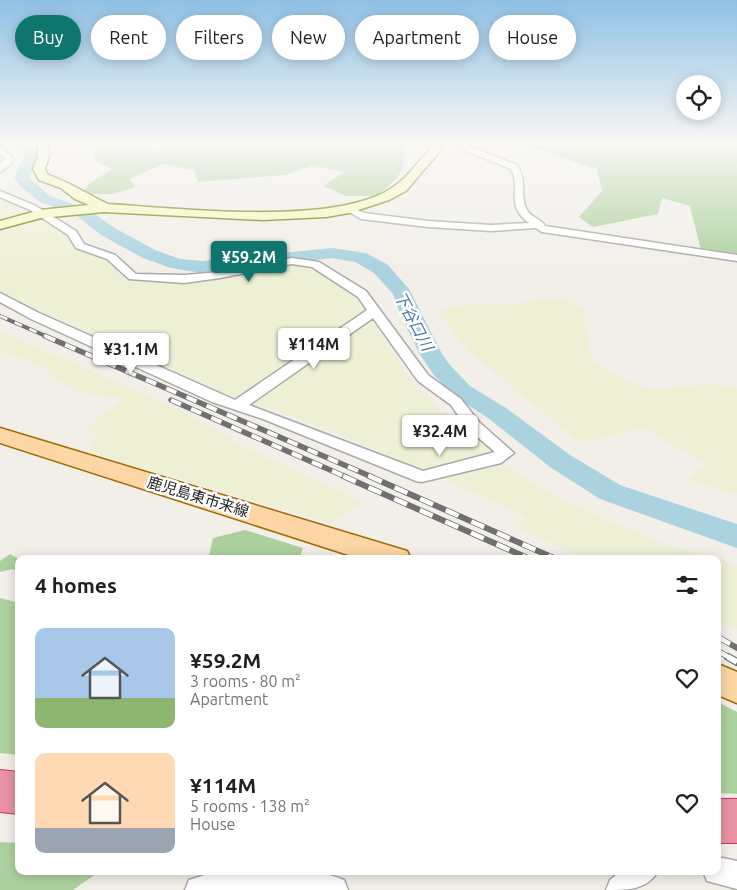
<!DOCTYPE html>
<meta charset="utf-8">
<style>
body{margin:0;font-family:Ubuntu,"Noto Sans JP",sans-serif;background:#f2f2f2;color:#202124;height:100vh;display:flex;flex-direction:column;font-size:19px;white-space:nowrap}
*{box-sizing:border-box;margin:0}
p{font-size:16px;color:#757577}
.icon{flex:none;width:28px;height:28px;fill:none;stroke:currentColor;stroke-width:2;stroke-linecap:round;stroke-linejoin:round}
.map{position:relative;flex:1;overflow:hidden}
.details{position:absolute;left:15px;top:555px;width:706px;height:320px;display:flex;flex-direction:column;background:#fff;border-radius:10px;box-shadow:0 2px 12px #0003}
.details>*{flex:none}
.banner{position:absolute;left:15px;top:15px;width:708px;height:45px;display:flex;gap:10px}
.tools{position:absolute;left:676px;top:75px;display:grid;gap:10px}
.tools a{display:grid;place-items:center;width:45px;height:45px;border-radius:50%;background:#fff;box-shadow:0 2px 12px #0003;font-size:25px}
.price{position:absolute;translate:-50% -42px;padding:0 11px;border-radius:5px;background:#fff;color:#222;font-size:16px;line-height:32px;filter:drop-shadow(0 1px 2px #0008)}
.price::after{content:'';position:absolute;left:50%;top:30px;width:15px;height:11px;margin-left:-8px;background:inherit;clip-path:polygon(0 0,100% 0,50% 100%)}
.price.on{background:#0f766e;color:#fff}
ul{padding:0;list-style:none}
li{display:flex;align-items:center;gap:15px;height:125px;padding:0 20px}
li span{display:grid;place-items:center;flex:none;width:140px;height:100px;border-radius:10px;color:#555}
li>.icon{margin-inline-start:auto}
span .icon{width:60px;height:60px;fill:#fffc;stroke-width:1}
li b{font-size:21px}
h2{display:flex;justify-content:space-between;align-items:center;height:60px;padding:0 20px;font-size:21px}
.tag{padding:0 18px;border-radius:22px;background:#fff;box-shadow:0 2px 12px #0003;font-size:18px;line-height:45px}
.tag.on{background:#0f766e;color:#fff}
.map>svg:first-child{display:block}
.farmland{fill:#eef0d5}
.forest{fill:#add19e}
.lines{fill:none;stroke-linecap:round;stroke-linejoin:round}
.river{fill:#aad3df;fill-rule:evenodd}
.street-casing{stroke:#a9a9a9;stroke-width:3}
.secondary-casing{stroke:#707d05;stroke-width:3}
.primary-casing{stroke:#a06b00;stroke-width:3}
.highway-casing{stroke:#dc2a67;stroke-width:2}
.street{fill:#fff;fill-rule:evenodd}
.secondary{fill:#f7fabf;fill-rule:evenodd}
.primary{fill:#fcd6a4;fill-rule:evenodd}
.highway{fill:#e892a2;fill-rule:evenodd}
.rail-far3-casing{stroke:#707070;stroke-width:4}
.rail-far2-casing{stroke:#707070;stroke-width:5.5}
.rail-far1-casing{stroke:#707070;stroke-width:6}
.rail-casing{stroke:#707070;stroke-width:8}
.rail-far3{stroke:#fff;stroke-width:2.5;stroke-dasharray:8;stroke-linecap:butt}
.rail-far2{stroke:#fff;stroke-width:4;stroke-dasharray:11;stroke-linecap:butt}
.rail-far1{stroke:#fff;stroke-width:4.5;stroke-dasharray:14;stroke-linecap:butt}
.rail{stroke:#fff;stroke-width:5.5;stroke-dasharray:18;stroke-linecap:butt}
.labels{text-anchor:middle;stroke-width:5;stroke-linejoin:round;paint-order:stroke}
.street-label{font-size:15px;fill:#222;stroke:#fff}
.water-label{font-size:16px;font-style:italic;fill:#4a7aab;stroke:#fff}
</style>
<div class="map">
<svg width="737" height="890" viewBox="0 0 737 890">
<rect width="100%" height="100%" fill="#f2efe9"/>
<path class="farmland" d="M0,198l66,36 10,13 32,12 18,21 62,4 102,-20 16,1 15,7 12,11 19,10 9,10 54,83 30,28 40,27 18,24 58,35 108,46 49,12 19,8v63l-19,-9v-61h-134l-67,-31 10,-11 -106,-48 -117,-48 -78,-26 -226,-100z
M549,299l16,1 18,8 7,47 4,8 47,25 18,2 49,-6 29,5v105l-49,-14 19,-16 -64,-36 -62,15 -107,-87 -36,-42 6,-5 25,-5 32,1z
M0,331l178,78 53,28 1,4 131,61 -32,21 -243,-70 1,-6 8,-12 -15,-3 42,-34 -48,-6 -37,-26 -35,-14h-4z"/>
<path class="forest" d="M100,143h13l-1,6 48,2 8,-8h233c8,31 -4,35 -25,53h-30l-23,-10 22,-14 -34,-6 -26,9 -87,7 -4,-12 -31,-6 -34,15 6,8 -22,7h-31l7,-10 23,-15 -16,-8 -2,-9z
M518,143h219v115l-35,-4 -12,-48 -28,-8 -4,16 -65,13 -14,-10 23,-26 -5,-22z
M245,530l58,18 -4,11h-77l-13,-3 4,-18z
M10,554l9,5v14l-6,-4 -13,3v-11z
M0,598l19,5v152l-19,-2z
M718,702l19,10v82l-19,-1z
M0,842l19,1v28h81l-27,19h-73z"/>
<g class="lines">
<path class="river" d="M16,143h13l10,12 -10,23 21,18 38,13 25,18 42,23 25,9 22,2 130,-13 34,5 22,12 21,24 32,63 8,12 21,22 36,22 64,47 50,30 117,39v24l-137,-49 -50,-32 -62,-49 -34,-22 -21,-22 -14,-21 -18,-37 -8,-22 -19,-21 -19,-11 -23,-4 -130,15 -31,-5 -28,-10 -42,-23 -25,-20 -36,-13 -19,-15 -6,-8v-4l10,-20z"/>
<g class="street-casing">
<path id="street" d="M459,143h8l2,3 48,19c10,14 3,28 9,43 3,9 16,11 19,18l192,29v6l-195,-29 -6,-4 -45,3 -63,-4 -67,-8 -17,-10 5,-3 15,7 64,8 63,4 38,-2c-25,-18 -7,-34 -18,-54l-48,-19z
M0,147l13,11 -2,6 -11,8v-8l5,-6 -5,-4z
M0,191l36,15 40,25 8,13 31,11 21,19 48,1 36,-3 72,-14 27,4 47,29 62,84 33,24 18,23 35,31 -13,10 -79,19 -6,-1 -153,-62 -51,-17 -181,-83 -31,-17v-9l39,20 196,87 132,-90 -9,-13 -46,-30 -20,-3 -72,14 -36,5 -55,-4 -22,-20 -31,-11 -8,-13 -38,-25 -30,-13zM373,318l45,63 33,24 16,23 28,24 -72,19 -174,-66z
M718,857l19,4v28l-30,-8 -4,-10h15z
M217,871c39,0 91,-6 127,9l4,10h-163l4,-10z
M621,871h37c-11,19 -29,19 -52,19l4,-10z"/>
</g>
<g class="secondary-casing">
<path id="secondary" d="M37,143h11l1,13 -4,13 3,6c21,7 39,19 60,29 69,4 233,24 288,-19 13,-9 23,-25 34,-36l2,-6h11l-4,9 -33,39 -17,9 -40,13 -23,4 -63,3 -159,-8 -63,6 -41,11v-8l40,-11 49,-5 -14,-6 -14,-11 -22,-8 -6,-11 5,-13z"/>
</g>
<g class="primary-casing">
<path id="primary" d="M0,428l407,123 4,8h-50l-361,-116z
M718,664l19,8v31l-19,-8z"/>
</g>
<g class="highway-casing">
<path id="highway" d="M0,770l19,2v42l-19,-2z
M718,799h19v44h-19z"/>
</g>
<use href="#street" class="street"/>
<use href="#secondary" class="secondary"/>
<use href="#primary" class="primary"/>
<use href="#highway" class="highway"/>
<g class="rail-far3-casing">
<path id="rail-far3" d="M0,316l48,21"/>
</g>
<g class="rail-far2-casing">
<path id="rail-far2" d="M45,336l327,141
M171,400l175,77"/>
</g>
<g class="rail-far1-casing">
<path id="rail-far1" d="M343,476l187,83
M369,476l187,83
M718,637l19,11
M718,651l12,7"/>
</g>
<g class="rail-casing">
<path id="rail" d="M728,657l9,5"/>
</g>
<use href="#rail-far3" class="rail-far3"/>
<use href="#rail-far2" class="rail-far2"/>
<use href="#rail-far1" class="rail-far1"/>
<use href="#rail" class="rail"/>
</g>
<linearGradient id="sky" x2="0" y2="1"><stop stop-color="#8fc0e4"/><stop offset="0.53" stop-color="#f9f8f5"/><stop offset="1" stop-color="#f9f8f5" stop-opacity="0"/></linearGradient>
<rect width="737" height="268" fill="url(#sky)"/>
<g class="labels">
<g class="street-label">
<text transform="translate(198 497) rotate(17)" y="5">鹿児島東市来線</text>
</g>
<g class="water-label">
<text transform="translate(414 321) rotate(62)" y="6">下谷口川</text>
</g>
</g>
</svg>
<div class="tools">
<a><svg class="icon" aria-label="locate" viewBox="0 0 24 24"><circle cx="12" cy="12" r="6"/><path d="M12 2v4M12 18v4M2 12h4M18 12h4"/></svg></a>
</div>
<b class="price on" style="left:249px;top:283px">¥59.2M</b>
<b class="price" style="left:314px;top:370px">¥114M</b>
<b class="price" style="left:131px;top:375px">¥31.1M</b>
<b class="price" style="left:440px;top:457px">¥32.4M</b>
<div class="banner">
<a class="tag on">Buy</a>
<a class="tag">Rent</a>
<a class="tag">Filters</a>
<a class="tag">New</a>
<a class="tag">Apartment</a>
<a class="tag">House</a>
</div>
<section class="details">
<h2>4 homes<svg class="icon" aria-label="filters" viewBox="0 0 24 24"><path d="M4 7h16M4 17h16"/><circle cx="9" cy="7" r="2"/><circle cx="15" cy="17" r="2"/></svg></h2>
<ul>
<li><span style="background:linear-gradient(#a9c7e8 70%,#8fb573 0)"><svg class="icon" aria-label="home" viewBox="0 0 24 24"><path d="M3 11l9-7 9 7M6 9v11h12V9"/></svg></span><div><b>¥59.2M</b><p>3 rooms · 80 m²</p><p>Apartment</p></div><svg class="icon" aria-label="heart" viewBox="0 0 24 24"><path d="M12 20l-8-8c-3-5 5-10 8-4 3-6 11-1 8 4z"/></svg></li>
<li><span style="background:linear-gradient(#ffd9b3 75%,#9aa5b1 0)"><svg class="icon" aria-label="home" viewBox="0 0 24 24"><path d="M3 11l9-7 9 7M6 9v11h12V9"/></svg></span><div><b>¥114M</b><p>5 rooms · 138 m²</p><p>House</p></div><svg class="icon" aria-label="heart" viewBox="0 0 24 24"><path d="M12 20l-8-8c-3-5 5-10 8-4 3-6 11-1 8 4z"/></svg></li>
</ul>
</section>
</div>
